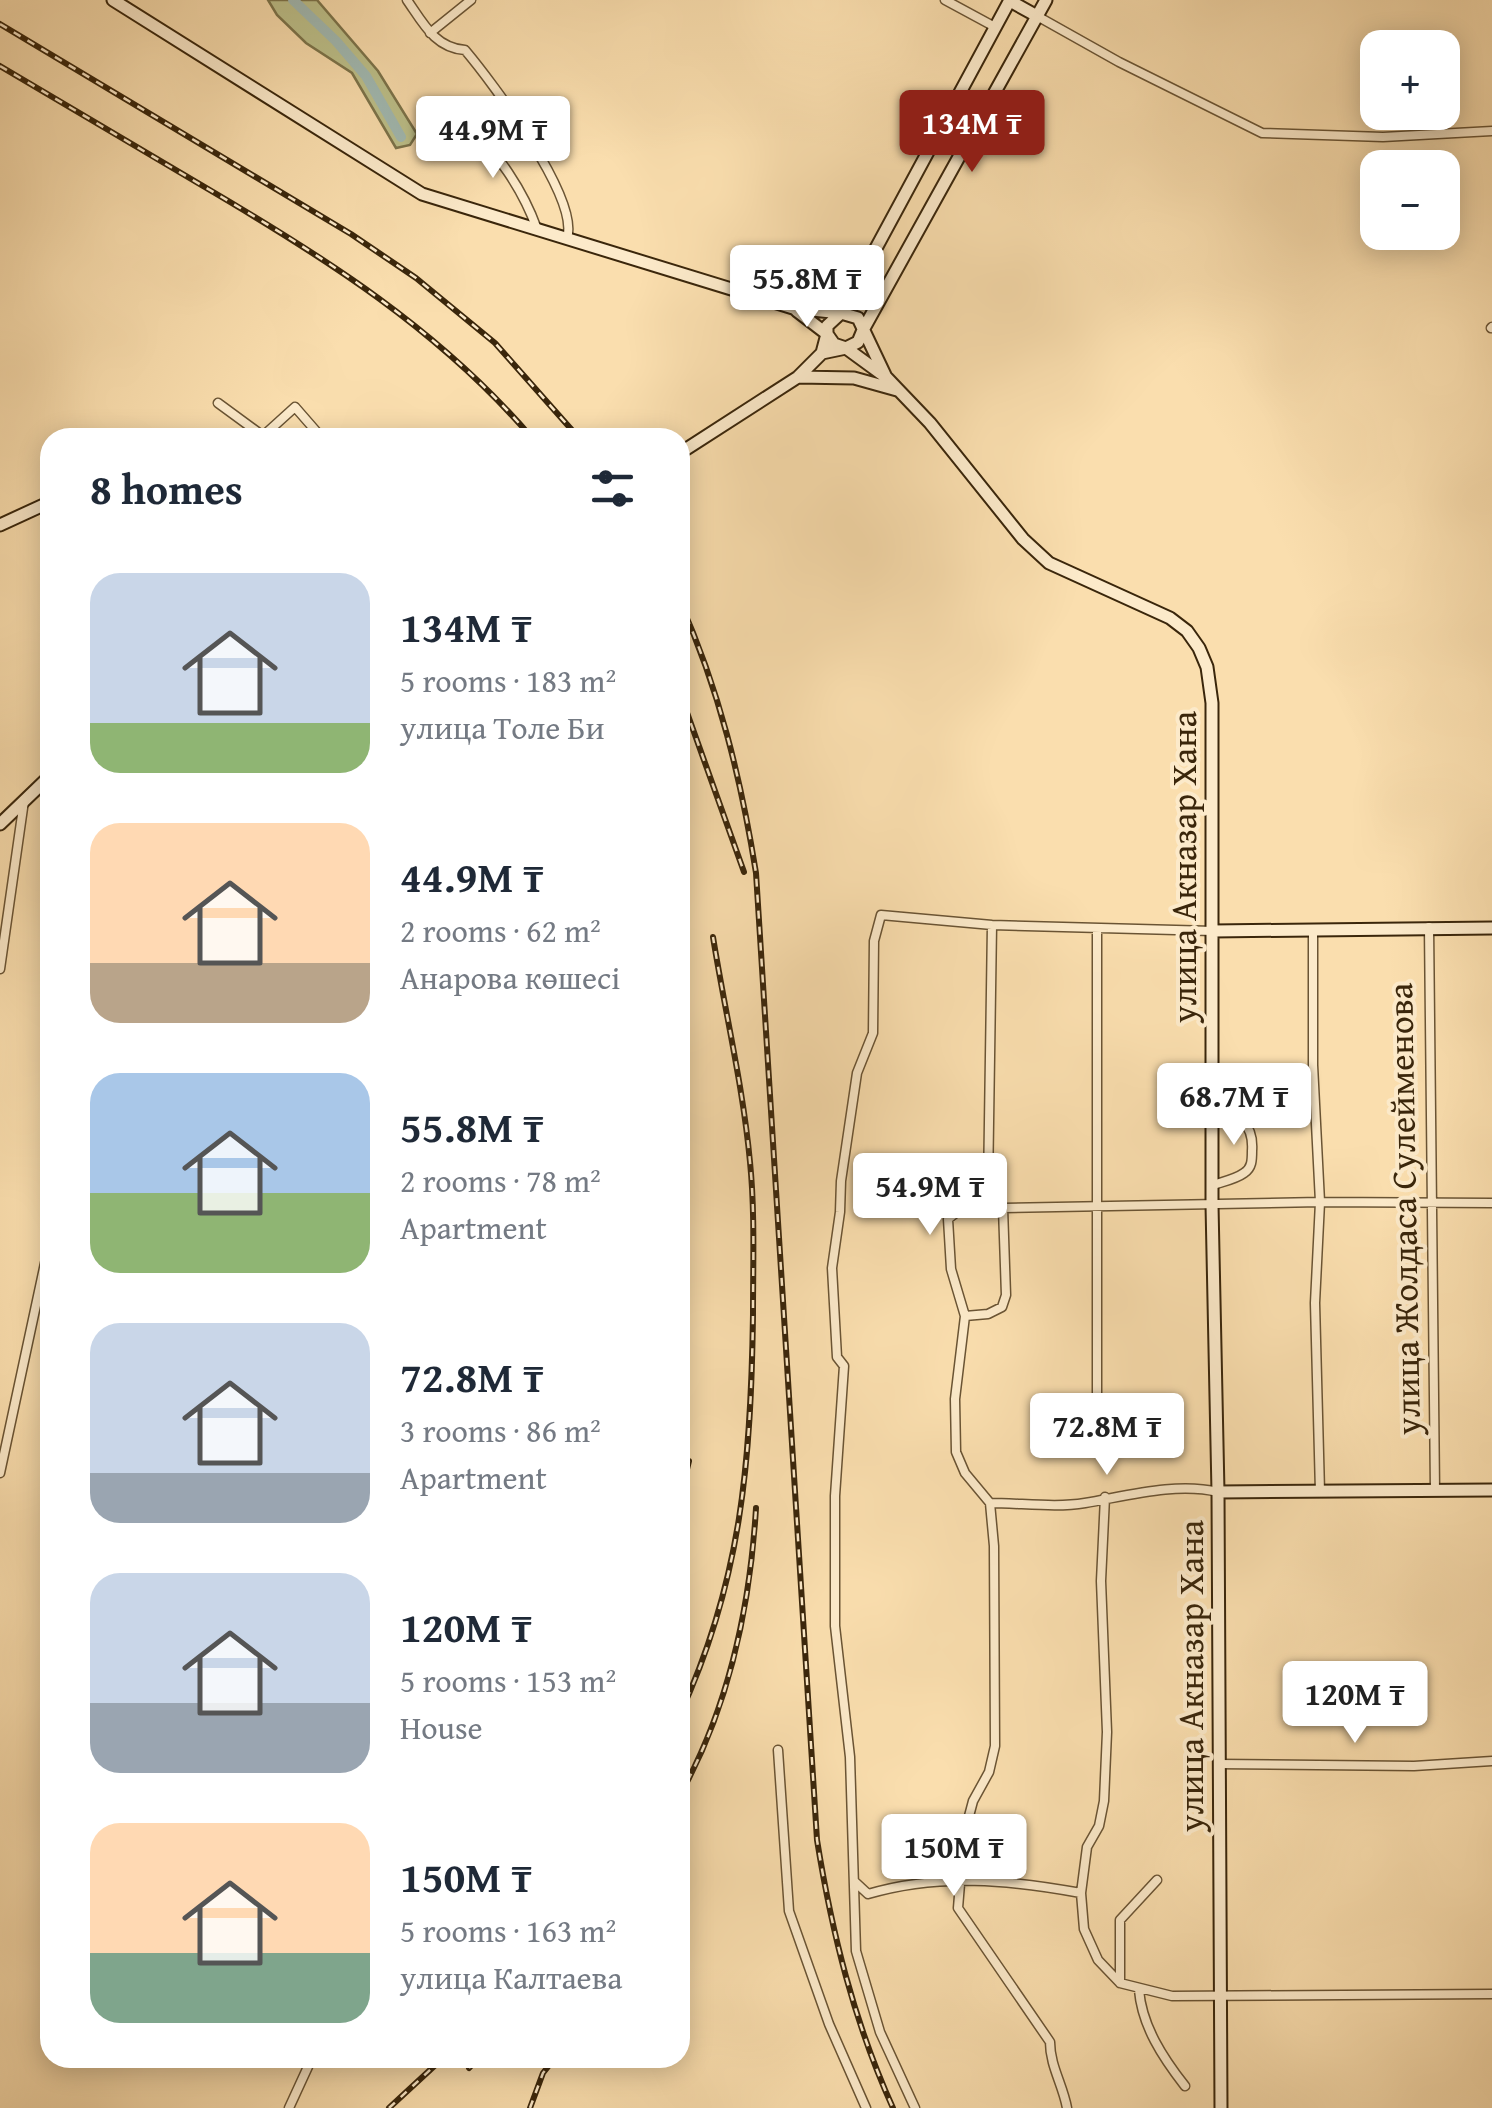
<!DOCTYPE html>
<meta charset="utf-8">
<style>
body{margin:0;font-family:"Gentium Book Plus",serif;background:#f6f6f7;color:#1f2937;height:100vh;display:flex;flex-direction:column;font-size:38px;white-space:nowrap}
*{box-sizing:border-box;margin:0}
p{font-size:32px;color:#747a83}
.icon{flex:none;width:55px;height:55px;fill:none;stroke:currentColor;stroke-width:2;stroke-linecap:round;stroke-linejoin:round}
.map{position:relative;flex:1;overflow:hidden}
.panel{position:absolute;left:40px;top:428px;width:650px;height:1640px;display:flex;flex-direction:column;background:#fff;border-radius:30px;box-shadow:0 5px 25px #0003}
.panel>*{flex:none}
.fabs{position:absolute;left:1360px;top:30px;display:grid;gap:20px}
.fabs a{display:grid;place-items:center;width:100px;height:100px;border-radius:20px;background:#fff;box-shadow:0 5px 25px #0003;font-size:50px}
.price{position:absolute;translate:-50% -85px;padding:0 22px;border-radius:10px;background:#fff;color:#222;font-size:32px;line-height:65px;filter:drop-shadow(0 2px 5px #0008)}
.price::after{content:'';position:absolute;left:50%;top:60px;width:30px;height:22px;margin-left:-15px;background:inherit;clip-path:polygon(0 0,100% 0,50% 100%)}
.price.active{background:#8f2418;color:#fff}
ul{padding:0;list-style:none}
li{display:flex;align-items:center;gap:30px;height:250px;padding:0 50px}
li span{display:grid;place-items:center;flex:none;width:280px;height:200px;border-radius:30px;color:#555}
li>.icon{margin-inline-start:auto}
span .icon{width:120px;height:120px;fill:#fffc;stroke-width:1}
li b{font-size:42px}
h2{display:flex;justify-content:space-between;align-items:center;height:120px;padding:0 50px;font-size:42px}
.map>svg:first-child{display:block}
.green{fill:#bdc18b;stroke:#7c744b;stroke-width:2.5}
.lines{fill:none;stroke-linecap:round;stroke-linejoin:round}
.canal{stroke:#a1bab3;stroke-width:10}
.street-casing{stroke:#6a5434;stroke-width:11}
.secondary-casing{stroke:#3a260b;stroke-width:15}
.street{stroke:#fceaca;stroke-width:8}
.secondary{stroke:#fceaca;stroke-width:11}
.rail-casing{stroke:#3a260b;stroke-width:6}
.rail{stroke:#fceaca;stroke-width:2.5;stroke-dasharray:8;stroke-linecap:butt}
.labels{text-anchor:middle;stroke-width:8;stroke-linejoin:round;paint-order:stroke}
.street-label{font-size:35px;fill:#3a260b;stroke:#fceaca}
</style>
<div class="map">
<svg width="1492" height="2108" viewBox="0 0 1492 2108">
<rect width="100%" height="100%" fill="#fadeae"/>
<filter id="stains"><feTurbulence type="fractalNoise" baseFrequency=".002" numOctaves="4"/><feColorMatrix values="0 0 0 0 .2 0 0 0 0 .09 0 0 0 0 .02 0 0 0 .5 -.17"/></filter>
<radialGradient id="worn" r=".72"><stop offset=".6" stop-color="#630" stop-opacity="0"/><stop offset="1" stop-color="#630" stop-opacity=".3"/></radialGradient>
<path class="green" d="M268,0h49l61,71 39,63 -7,11 -14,3 -44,-75 -46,-30 -29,-28z"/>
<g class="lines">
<path class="canal" d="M293,0l43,41 30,35 35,61"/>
<g class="street-casing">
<path id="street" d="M407,0c16,23 28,48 58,50 27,32 115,149 102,188
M945,0l50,27
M1037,16l82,46 143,71 121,4 109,-6
M430,33l41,-33
M469,123c29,33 53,64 68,106
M1491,328l1,-1
M218,403l45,33 32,-29 27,31
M992,925l-4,263 15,20 3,87 -4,12 -14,7 -23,2 -10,83 1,53 9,21 25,30 4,43 1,200 -6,26 -16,29 -9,34 -6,73 92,134c0,24 13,43 17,66
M1429,927l6,564
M1313,930v135l7,137 -5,101 5,189
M0,969l24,-168
M1212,1109c26,4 42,14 40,42 0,9 0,17 -8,22 -8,6 -22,9 -31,12
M1003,1208l317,-6 172,1
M965,1316l-14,-47 -3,-50 40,-31
M1083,1436l14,-23v-485
M0,1473l50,-233
M1105,1497l-4,84 6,151 -3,69 -5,25 -12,21 -6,46 3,36 14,31 22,23 52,13 320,-2
M990,1503c31,0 66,5 95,0 42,-7 91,-21 133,-11
M778,1750l11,161 40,113 37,84
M1218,1764l196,2 78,-5
M854,1881l14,13c70,-21 143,-14 213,-1
M1120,1983v-63l37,-40
M1139,1990c3,36 24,68 46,96
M289,2108l23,-50
M915,2108l-35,-76 -24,-81 -6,-194 -15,-131v-130l9,-130 -7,-9 -5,-89 8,-56 1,-31 16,-108 16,-40 1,-92 7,-26 111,10 221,6"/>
</g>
<g class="secondary-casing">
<path id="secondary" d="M113,0l309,194 371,114 48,5 169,-313
M1010,1l27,15
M822,353l24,-5 41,30 43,45 93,116 26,24 121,55 17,13 12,17 8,19 5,36v502l6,287 3,616
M885,375l-27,-57 -17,-5 -14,13v8l7,10 12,4 12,-6 5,-12 183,-330
M798,377l56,1 43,12
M680,453l118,-76 24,-24 5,-19 -30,-23
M0,525l50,-23
M0,824l50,-48
M1213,931l279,-3
M1218,1492l274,-2"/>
</g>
<use href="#street" class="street"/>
<use href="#secondary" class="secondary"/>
<g class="rail-casing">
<path id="rail" d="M0,24l351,210 65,44 79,65 84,95
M0,66c68,40 135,80 203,120 121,71 237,144 329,252
M680,602c39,87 61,177 76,271l61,967c15,93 37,182 76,268
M680,693l64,179
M680,1498l9,-37
M680,1714c62,-134 71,-255 73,-400 0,-51 2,-102 -3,-152 -7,-76 -25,-150 -37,-225
M680,1795c49,-88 70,-187 76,-287
M469,2068l9,-10
M389,2108l54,-50
M530,2108l13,-35 12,-15"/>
</g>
<use href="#rail" class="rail"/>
</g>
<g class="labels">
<g class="street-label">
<text transform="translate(1184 867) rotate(-90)" y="12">улица Акназар Хана</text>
<text transform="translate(1404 1209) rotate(-91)" y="12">улица Жолдаса Сулейменова</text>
<text transform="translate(1191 1676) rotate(-90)" y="12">улица Акназар Хана</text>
</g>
</g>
<rect width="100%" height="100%" filter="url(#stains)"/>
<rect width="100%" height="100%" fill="url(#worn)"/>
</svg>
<div class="fabs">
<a>+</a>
<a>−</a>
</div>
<b class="price active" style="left:972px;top:175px">134M ₸</b>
<b class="price" style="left:493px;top:181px">44.9M ₸</b>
<b class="price" style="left:807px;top:330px">55.8M ₸</b>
<b class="price" style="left:1234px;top:1148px">68.7M ₸</b>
<b class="price" style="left:930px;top:1238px">54.9M ₸</b>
<b class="price" style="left:1107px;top:1478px">72.8M ₸</b>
<b class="price" style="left:1355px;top:1746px">120M ₸</b>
<b class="price" style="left:954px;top:1899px">150M ₸</b>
<section class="panel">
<h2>8 homes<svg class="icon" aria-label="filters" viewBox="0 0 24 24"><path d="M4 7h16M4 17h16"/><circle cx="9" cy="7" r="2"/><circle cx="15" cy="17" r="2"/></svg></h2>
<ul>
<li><span style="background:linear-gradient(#c9d6e8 75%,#8fb573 0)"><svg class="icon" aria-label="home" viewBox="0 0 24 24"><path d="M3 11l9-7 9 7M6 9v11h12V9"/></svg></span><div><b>134M ₸</b><p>5 rooms · 183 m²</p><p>улица Толе Би</p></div></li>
<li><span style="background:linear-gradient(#ffd9b3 70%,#b9a48a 0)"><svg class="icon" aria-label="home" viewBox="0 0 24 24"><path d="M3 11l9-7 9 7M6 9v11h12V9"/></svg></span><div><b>44.9M ₸</b><p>2 rooms · 62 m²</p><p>Анарова көшесі</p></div></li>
<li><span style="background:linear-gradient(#a9c7e8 60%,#8fb573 0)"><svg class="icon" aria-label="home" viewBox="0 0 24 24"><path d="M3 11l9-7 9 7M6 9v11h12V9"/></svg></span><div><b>55.8M ₸</b><p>2 rooms · 78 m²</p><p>Apartment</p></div></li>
<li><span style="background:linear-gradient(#c9d6e8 75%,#9aa5b1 0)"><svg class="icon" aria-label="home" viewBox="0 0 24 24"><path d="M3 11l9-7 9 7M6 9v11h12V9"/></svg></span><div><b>72.8M ₸</b><p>3 rooms · 86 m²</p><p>Apartment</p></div></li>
<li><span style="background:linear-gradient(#c9d6e8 65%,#9aa5b1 0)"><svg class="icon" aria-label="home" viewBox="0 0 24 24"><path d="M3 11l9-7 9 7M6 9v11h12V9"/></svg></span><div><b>120M ₸</b><p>5 rooms · 153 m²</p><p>House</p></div></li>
<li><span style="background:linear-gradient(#ffd9b3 65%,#7fa58c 0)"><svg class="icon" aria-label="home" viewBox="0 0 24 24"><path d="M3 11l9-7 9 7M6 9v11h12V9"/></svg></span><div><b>150M ₸</b><p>5 rooms · 163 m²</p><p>улица Калтаева</p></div></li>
</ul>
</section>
</div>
